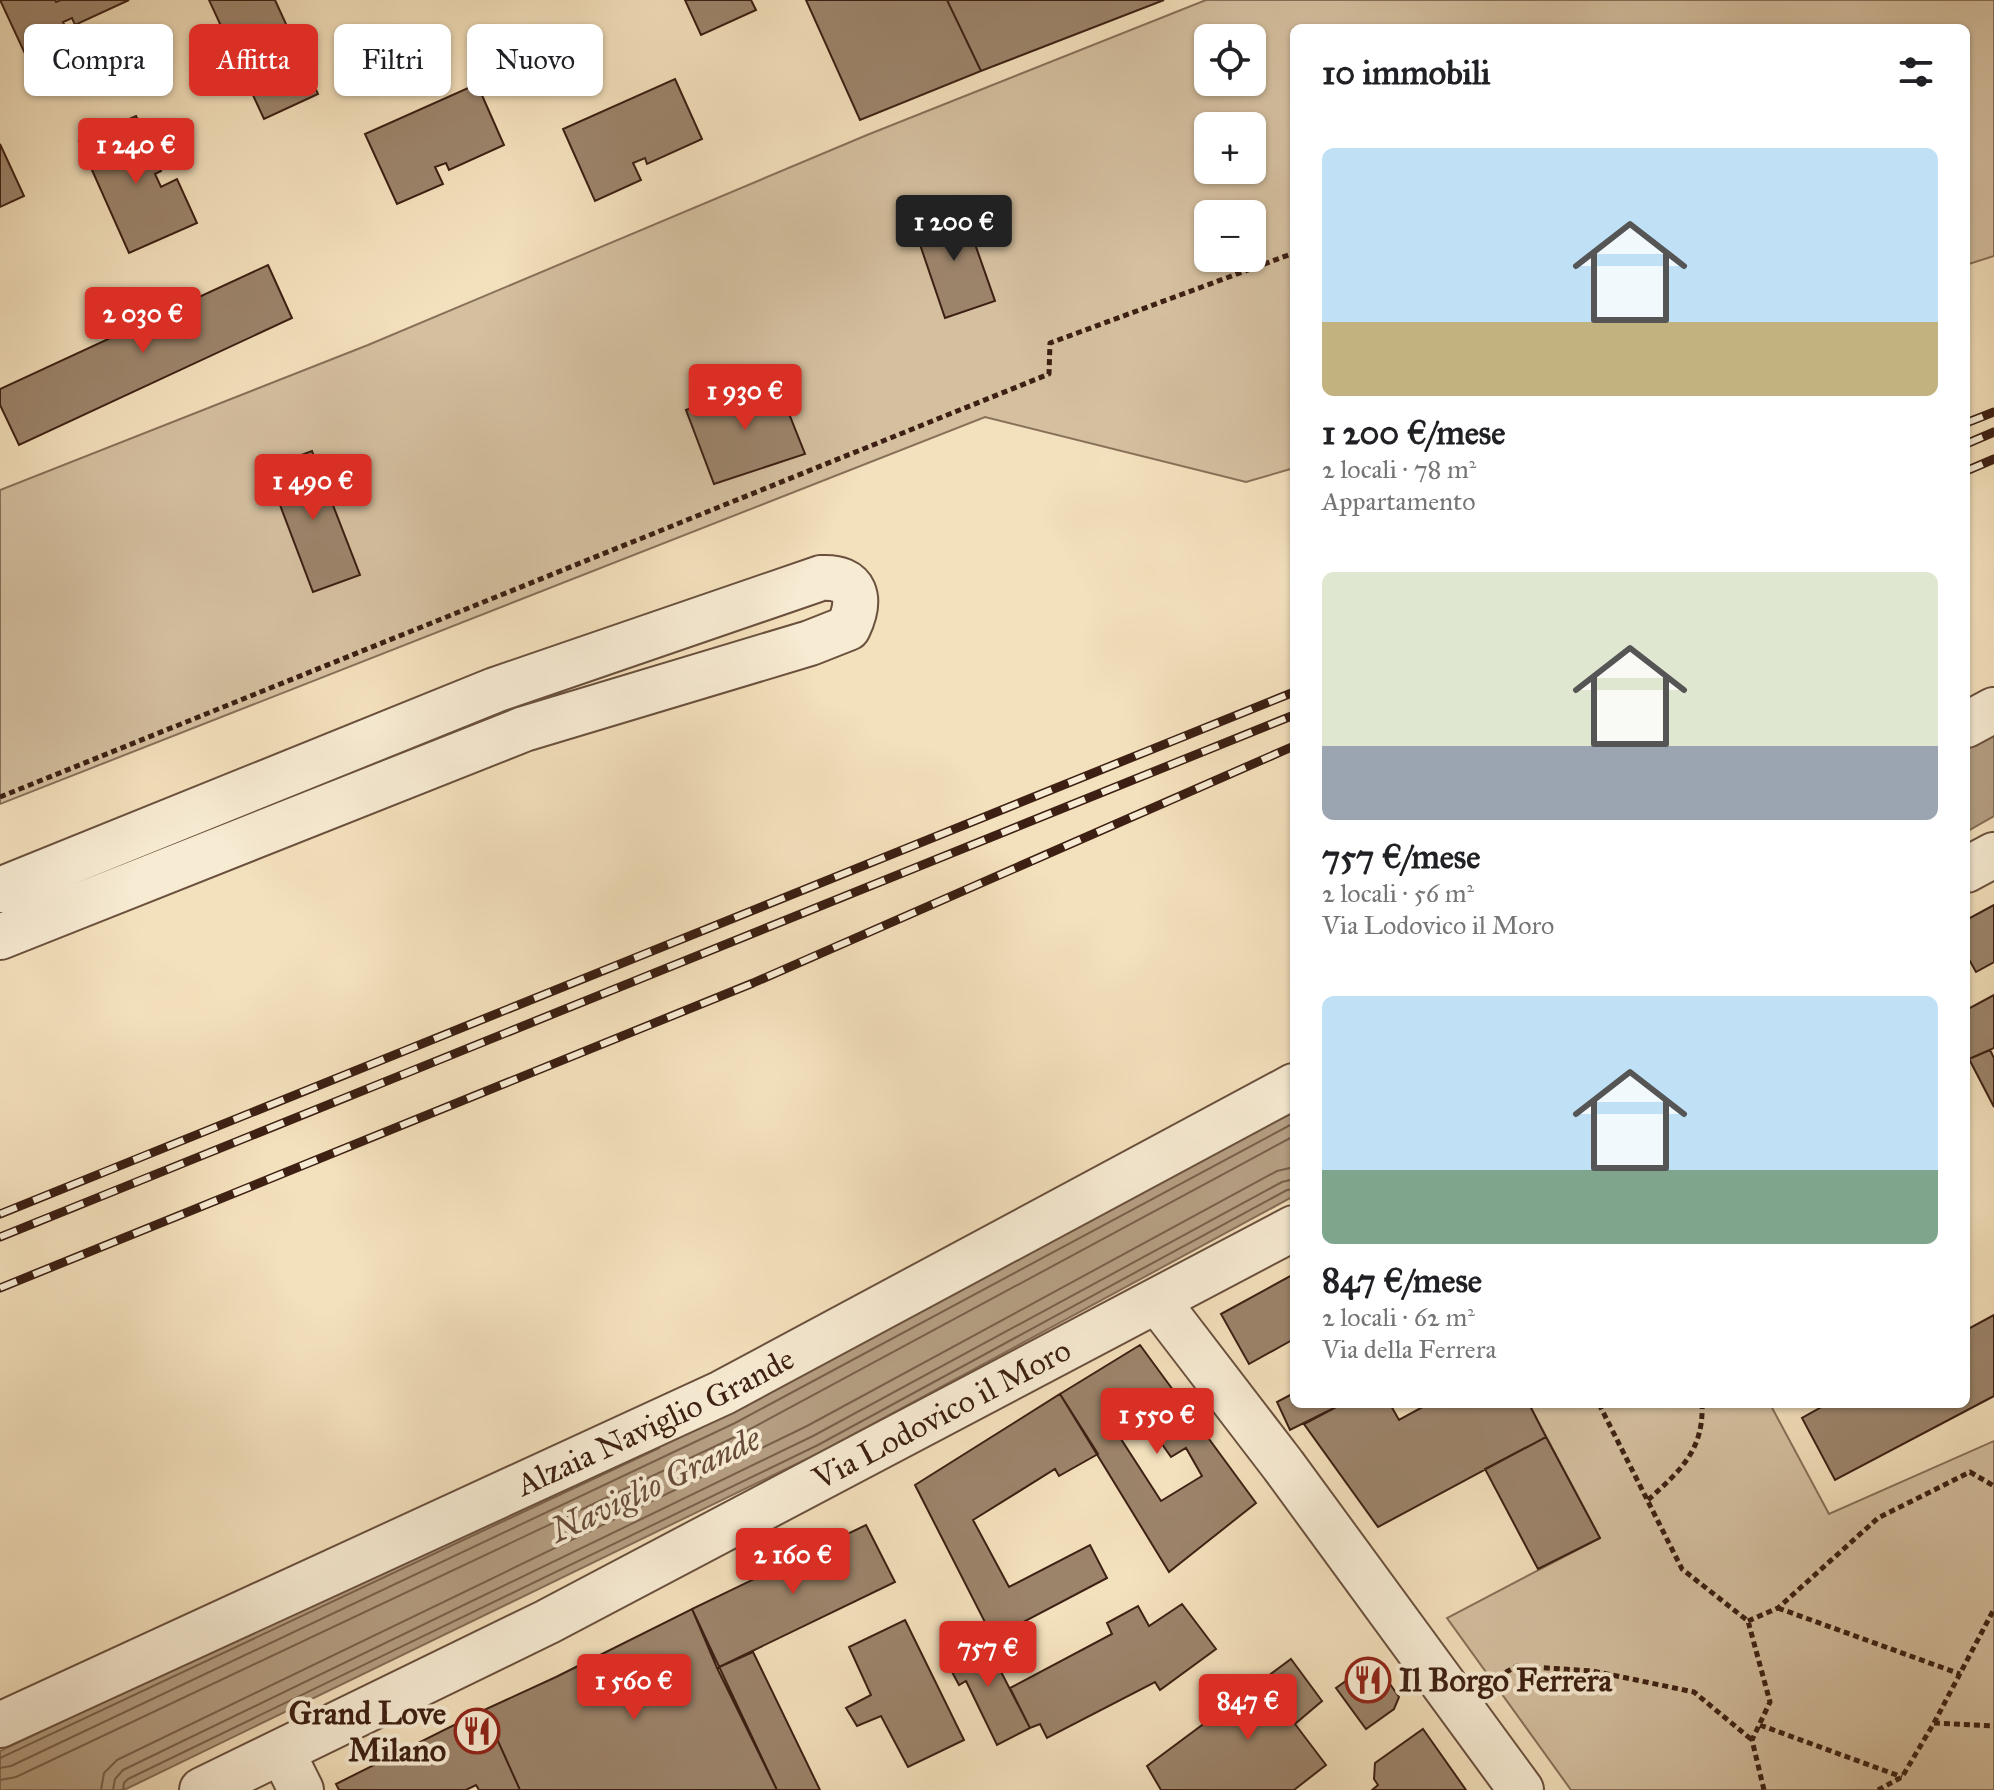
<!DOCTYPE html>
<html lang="it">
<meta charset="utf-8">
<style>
body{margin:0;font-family:"IM FELL Great Primer",serif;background:#f2f2f2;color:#202124;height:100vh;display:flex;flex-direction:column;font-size:30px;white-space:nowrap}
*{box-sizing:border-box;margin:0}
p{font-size:26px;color:#757577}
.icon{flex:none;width:44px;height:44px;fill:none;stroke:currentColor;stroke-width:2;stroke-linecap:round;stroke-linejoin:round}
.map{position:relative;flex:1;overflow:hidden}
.panel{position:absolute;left:1290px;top:24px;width:680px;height:1384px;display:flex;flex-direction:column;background:#fff;border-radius:12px;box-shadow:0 2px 6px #0004}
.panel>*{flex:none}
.banner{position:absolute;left:24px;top:24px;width:760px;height:72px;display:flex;gap:16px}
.tools{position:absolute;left:1194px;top:24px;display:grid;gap:16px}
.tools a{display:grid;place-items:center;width:72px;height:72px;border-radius:12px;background:#fff;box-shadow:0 2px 6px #0004;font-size:40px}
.price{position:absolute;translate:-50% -68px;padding:0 18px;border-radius:8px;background:#d93025;color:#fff;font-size:26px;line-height:52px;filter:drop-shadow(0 2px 4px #0008)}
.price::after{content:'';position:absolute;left:50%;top:48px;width:24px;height:18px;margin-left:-12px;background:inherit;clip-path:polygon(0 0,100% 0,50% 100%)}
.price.selected{background:#222;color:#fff}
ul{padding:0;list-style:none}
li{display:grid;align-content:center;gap:16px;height:424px;padding:0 32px}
li span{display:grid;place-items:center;height:248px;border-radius:12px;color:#555}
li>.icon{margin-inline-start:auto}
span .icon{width:144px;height:144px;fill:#fffc;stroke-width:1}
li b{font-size:34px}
h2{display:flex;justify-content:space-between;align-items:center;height:96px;padding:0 32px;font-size:34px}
.chip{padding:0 28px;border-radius:12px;background:#fff;box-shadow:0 2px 6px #0004;font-size:28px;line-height:72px}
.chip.selected{background:#d93025;color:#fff}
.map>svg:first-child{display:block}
.green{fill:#d4bf9f;stroke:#887059;stroke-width:2;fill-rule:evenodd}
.water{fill:#b59f83;stroke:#856c56;stroke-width:2}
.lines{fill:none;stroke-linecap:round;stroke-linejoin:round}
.shore{stroke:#79604b;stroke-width:2}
.building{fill:#9c846b;stroke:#3d2013;stroke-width:2;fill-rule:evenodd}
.minor-casing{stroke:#6a503d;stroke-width:48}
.path{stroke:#3d2013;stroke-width:5;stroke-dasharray:6 4;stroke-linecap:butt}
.minor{stroke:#f7ebd3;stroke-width:44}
.rail-casing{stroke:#3d2013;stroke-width:9}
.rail{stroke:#f7ebd3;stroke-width:6;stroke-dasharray:18;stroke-linecap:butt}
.labels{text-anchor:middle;stroke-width:8;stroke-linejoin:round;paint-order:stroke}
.street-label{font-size:32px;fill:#3d2013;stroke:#f7ebd3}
.poi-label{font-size:32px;font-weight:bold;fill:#3d2013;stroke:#f7ebd3;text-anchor:start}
.water-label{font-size:34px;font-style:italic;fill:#674c3a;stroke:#f7ebd3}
</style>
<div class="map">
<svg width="1994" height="1790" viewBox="0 0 1994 1790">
<rect width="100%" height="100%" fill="#f3e0bc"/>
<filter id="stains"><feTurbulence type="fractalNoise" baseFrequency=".0025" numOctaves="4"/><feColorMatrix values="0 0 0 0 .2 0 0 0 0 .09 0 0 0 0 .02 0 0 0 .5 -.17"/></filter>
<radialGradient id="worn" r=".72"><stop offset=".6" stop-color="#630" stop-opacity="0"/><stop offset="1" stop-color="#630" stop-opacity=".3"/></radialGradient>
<path class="green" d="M1206,0h788v256l-28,9v-237h-672v440l-48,14 -261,-65 -985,387v-314l368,-145 499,-210zM1208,38h44v44h-44zM1208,126h44v44h-44zM1208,214h44v44h-44z
M1529,1404h241l59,110 165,-73v349h-423l-124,-172 153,-80z"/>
<path class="water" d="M1994,726v90l-28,16v-91z
M1294,1102v94l-473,256 -697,338h-124v-39l727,-344z"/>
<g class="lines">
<path class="shore" d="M0,1758l659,-310
M0,1768l11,-2 724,-343 559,-300
M0,1780l16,-3 725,-343 553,-298
M101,1790l3,-17 13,-13 690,-334 470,-255 17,-4
M113,1790l2,-11 8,-9 690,-334 469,-254 12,-3
M123,1790l1,-7 4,-4 690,-334 469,-255 7,-1"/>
</g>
<path class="building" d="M0,0h55l1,2 5,-2h68l-54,25 -3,-7 -9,4 7,16 -43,20z
M209,0h66l43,94 -54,25z
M685,0h66l5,10 -55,25z
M806,0h141l34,71 -121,49z
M947,0h217l-183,71z
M675,79l27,60 -55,25 -2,-6 -12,5 8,17 -46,21 -32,-72z
M477,84l27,61 -55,25 -3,-7 -11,4 8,17 -46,20 -32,-70z
M136,116l25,55 -6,3 6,13 16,-8 20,44 -68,30 -50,-112z
M0,144l24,52 -24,11z
M962,207l33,94 -50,17 -32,-94z
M268,265l24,53 -273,127 -19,-40v-16z
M776,381l29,73 -91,30 -28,-74z
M312,451l48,124 -47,17 -47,-124z
M1994,905v57l-18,10 -10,-18v-34z
M1994,995v53l-25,11 -3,-6v-43z
M1990,1050l4,8v49l-25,-48z
M1294,1274v65l-45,25 -28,-50z
M1994,1315v81l-159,84 -33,-62 25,-14h139v-74z
M1140,1345l116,158 -87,69 -109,-178zM1136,1407l35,50 15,-9 16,28 -41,25 -51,-79z
M1294,1393v11h48l-52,26 -13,-28z
M1060,1394l38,60 -39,22 -4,-7 -82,51 36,67 81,-42 17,33 -114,60 -78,-153z
M1342,1404h48l9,16 29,-16h101l17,33 -168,90 -74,-103z
M1546,1437l54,101 -62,31 -53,-100z
M866,1525l29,57 -178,86 -25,-59z
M1182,1604l34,45 -56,41 -5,-8 -108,56 -7,-14 -10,4 -20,-40 102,-54 -5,-11 31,-17 11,20z
M692,1609l85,181h-257l-36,-80 72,-33z
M905,1620l59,120 -56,27 -27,-51 -24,10 -11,-18 25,-13 -22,-48z
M982,1635l48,93 -33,17 -31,-64 -7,4 -16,-30z
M753,1652l67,138h-43l-60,-122z
M1291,1659l31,42 -27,23 31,41 -32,25h-133l-14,-24z
M1374,1661l25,36 -5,12 -28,20 -30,-41z
M484,1710l36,80h-41l-3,-5 -10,5h-127l-3,-6z
M1423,1729l43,61h-94l6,-5 -4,-6 1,-16z"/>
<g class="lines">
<g class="minor-casing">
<g id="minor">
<path d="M1966,725l28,-15"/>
<path d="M1966,870l28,-15"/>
<path d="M0,890l495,-200 326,-112c36,-2 41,21 27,50l-38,15 -286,86 -524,208"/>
<path d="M1158,1302l125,163 238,325"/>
<path id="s1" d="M0,1725l722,-332 572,-307"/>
<path d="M282,1752l19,38"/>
<path id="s2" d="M202,1790l345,-168 747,-394"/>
</g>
</g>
<path class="path" d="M0,797l1049,-423 1,-31 244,-90
M1599,1404l83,165 66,52 22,81 -18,38 12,50
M1648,1500c32,-29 56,-50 54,-96
M1778,1608l182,66
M1748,1621l30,-13 100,-90 92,-46 24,14
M1488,1682l29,-16 76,5 101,21 58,48
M1934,1723l60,-114
M1760,1725l142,52
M1878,1790l24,-13 32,-54 60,3"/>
<use href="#minor" class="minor"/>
<g class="rail-casing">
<path id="rail" d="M1966,423l28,-11
M1966,444l28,-12
M1966,471l28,-12
M0,1214l1294,-522
M0,1237l1294,-522
M0,1288l753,-305 541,-237"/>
</g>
<use href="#rail" class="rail"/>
</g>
<defs>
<g id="restaurant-ring" transform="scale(2.3)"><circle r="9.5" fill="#f7ebd3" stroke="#8f2418" stroke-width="1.5"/><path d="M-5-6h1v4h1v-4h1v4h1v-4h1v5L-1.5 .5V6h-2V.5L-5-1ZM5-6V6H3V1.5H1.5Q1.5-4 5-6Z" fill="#8f2418"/></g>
</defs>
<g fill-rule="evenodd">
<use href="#restaurant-ring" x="1368" y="1680"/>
<use href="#restaurant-ring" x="477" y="1731"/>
</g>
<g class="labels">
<g class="street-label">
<text dy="11" stroke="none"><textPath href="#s2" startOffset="830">Via Lodovico il Moro</textPath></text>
<text dy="11" stroke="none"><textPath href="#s1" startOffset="722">Alzaia Naviglio Grande</textPath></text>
</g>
<g class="poi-label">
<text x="1399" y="1691">Il Borgo Ferrera</text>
<text x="446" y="1724" text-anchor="end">Grand Love<tspan x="446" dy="37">Milano</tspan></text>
</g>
<g class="water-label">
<text transform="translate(655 1484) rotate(-25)" y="12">Naviglio Grande</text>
</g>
</g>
<rect width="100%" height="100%" filter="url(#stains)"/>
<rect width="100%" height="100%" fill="url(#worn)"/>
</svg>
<div class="tools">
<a><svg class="icon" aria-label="locate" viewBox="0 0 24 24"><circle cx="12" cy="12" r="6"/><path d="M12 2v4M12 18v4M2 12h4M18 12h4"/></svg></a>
<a>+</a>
<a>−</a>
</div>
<b class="price" style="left:136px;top:186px">1 240 €</b>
<b class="price selected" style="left:954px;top:263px">1 200 €</b>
<b class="price" style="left:143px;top:355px">2 030 €</b>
<b class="price" style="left:745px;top:432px">1 930 €</b>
<b class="price" style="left:313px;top:522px">1 490 €</b>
<b class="price" style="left:1157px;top:1456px">1 550 €</b>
<b class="price" style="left:793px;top:1596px">2 160 €</b>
<b class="price" style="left:988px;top:1689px">757 €</b>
<b class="price" style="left:634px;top:1722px">1 560 €</b>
<b class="price" style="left:1248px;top:1742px">847 €</b>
<div class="banner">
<a class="chip">Compra</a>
<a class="chip selected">Affitta</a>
<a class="chip">Filtri</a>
<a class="chip">Nuovo</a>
</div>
<section class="panel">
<h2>10 immobili<svg class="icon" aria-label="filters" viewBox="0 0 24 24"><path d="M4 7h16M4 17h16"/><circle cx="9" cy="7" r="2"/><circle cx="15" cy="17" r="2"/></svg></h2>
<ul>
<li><span style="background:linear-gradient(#bfe0f5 70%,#c2b280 0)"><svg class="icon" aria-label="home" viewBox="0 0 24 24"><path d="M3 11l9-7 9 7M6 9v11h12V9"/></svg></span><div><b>1 200 €/mese</b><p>2 locali · 78 m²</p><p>Appartamento</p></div></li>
<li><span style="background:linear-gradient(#dfe7d0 70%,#9aa5b1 0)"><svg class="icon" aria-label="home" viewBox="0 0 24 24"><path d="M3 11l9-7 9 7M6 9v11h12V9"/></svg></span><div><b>757 €/mese</b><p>2 locali · 56 m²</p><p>Via Lodovico il Moro</p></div></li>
<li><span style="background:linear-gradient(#bfe0f5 70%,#7fa58c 0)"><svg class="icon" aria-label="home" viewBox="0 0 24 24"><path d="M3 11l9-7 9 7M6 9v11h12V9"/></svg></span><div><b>847 €/mese</b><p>2 locali · 62 m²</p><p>Via della Ferrera</p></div></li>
</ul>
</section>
</div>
